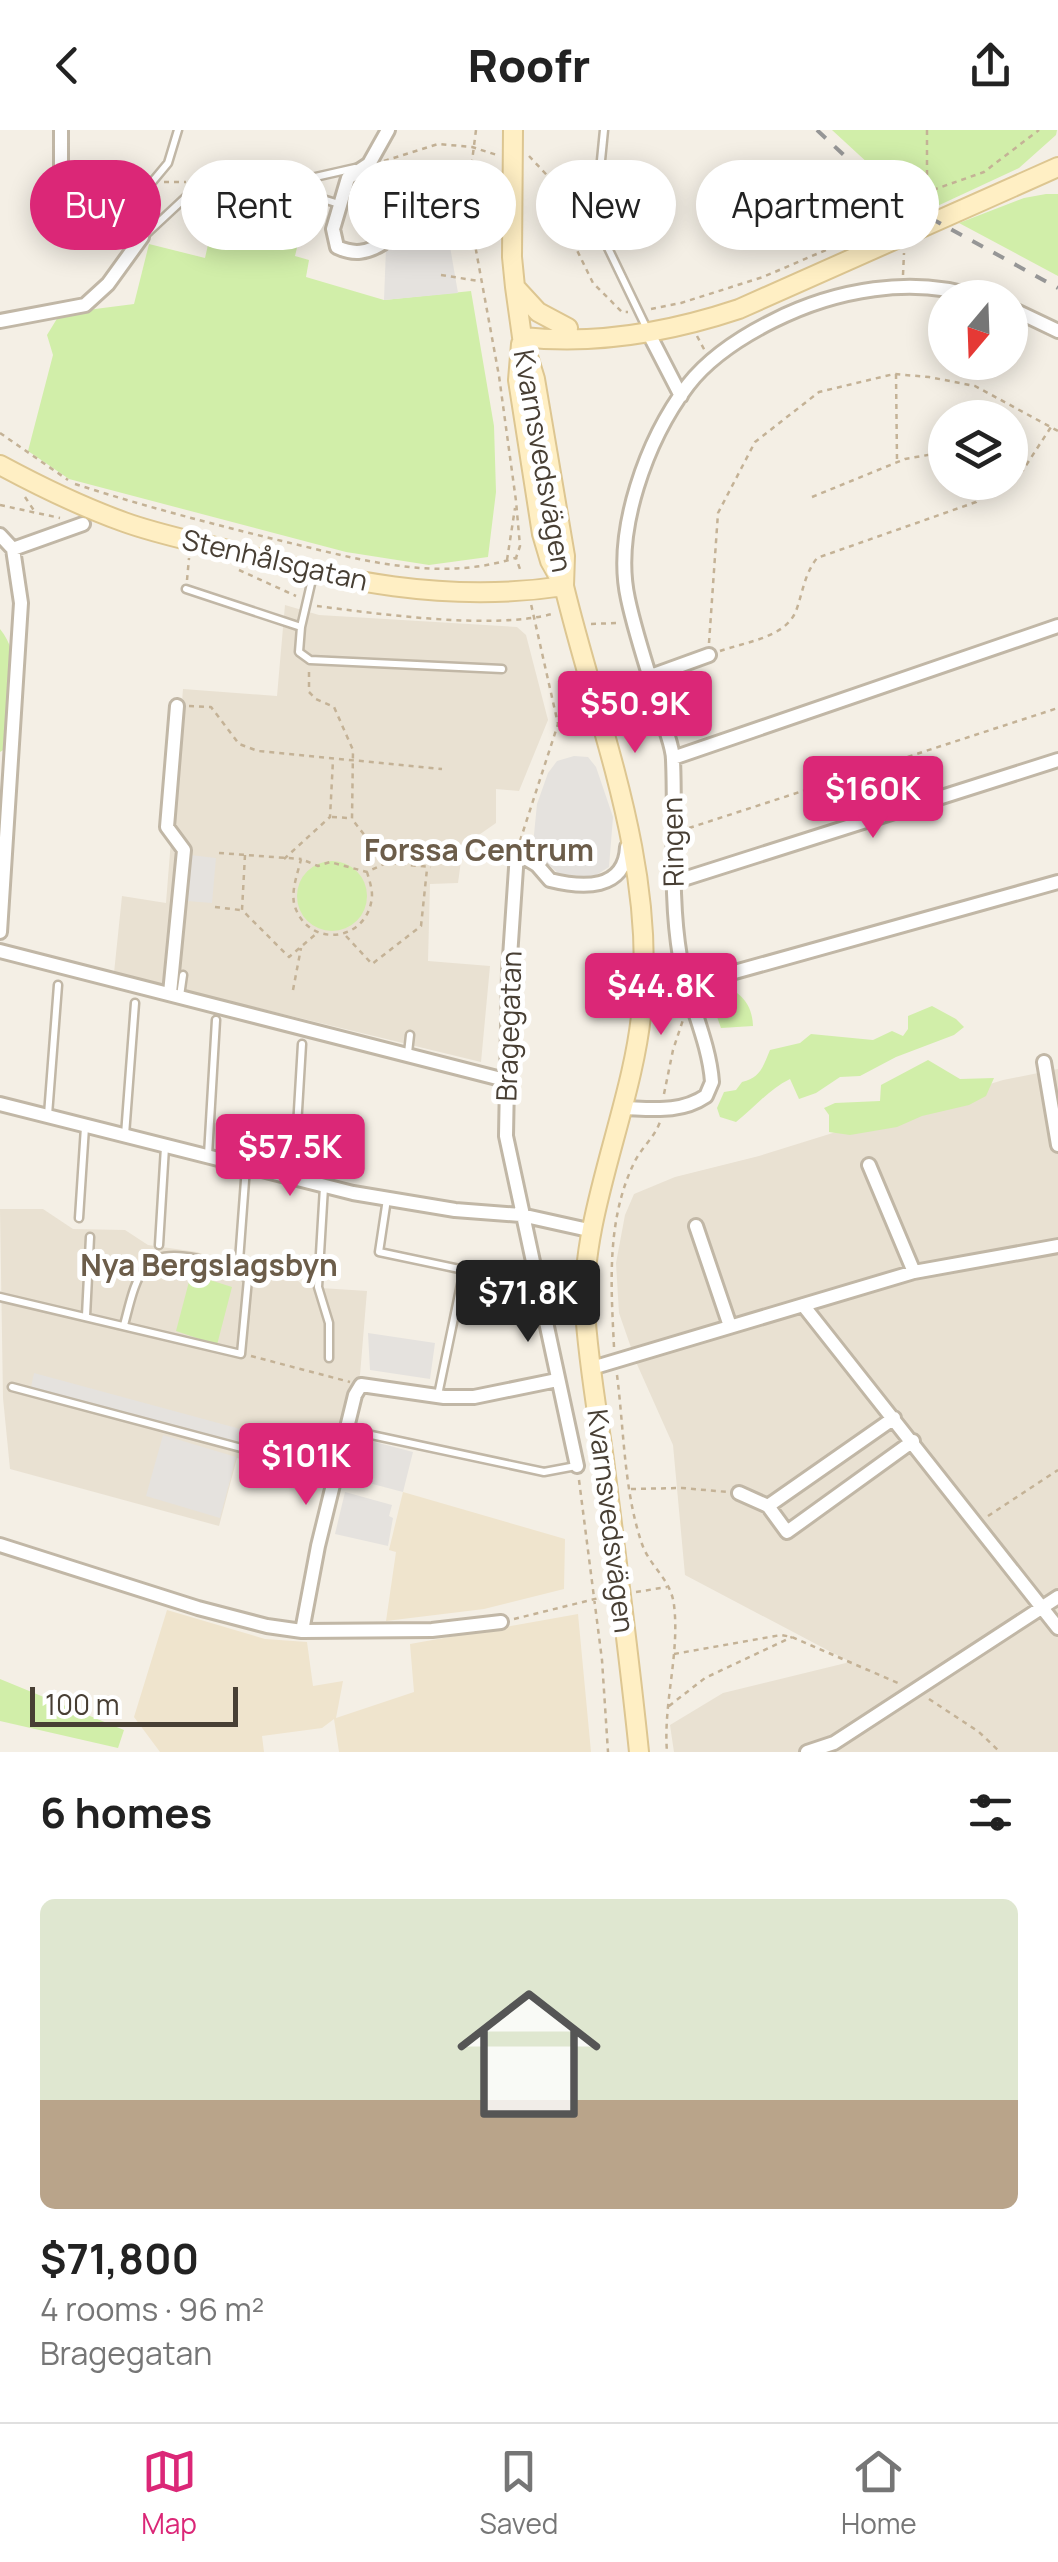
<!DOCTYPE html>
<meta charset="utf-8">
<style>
body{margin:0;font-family:Manrope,sans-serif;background:#f6f6f6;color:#222;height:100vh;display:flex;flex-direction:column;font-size:38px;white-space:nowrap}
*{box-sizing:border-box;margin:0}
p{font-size:32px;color:#767676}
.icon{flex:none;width:55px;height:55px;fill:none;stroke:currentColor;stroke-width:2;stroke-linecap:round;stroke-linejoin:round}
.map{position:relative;height:1622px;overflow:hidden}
.panel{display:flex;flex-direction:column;background:#fff;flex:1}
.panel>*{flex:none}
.hud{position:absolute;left:30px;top:30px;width:1000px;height:90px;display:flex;gap:20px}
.needle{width:65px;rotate:199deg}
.buttons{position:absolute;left:928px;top:150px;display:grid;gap:20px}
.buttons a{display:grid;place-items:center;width:100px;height:100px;border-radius:50%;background:#fff;box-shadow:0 5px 25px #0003;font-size:50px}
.scale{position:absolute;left:30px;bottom:25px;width:208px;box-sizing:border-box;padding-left:10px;border:5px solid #483f34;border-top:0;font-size:28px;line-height:35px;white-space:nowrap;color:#483f34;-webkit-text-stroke:8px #fff;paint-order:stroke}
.price{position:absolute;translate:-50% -85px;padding:0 22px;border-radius:10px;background:#db2777;color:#fff;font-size:32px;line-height:65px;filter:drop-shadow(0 2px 5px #0008)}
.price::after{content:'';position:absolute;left:50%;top:60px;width:30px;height:22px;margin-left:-15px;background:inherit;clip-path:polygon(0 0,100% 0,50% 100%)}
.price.on{background:#222;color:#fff}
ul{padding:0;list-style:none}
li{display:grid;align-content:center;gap:20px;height:530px;padding:0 40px}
li span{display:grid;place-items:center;height:310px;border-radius:15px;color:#555}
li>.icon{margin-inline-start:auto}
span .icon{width:180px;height:180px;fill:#fffc;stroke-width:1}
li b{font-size:42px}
h2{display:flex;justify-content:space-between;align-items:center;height:120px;padding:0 40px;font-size:42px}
.tag{padding:0 35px;border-radius:45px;background:#fff;box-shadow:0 5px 25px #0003;font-size:35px;line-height:90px}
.tag.on{background:#db2777;color:#fff}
header{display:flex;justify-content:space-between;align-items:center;height:130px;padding:0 40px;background:#fff;font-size:45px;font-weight:800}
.dock{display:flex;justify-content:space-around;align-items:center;height:140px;border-top:2px solid #e0e0e0;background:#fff;font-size:28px;color:#767676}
.dock a{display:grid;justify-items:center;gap:5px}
.dock .on{color:#db2777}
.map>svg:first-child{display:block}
.residential{fill:#e9e1d2}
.education{fill:#efe4cd}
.green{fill:#d1eea9}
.parking{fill:#e5e2de}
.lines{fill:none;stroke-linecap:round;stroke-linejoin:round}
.lane-casing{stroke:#c1b7a6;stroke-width:11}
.street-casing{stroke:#c1b7a6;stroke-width:18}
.secondary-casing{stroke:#ddc691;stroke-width:22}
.path{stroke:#c4b296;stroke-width:2.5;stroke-dasharray:5 5;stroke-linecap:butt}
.lane{stroke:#fff;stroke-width:6}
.street{stroke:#fff;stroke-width:12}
.secondary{stroke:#ffefc4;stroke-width:18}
.rail{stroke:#969696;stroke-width:4;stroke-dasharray:12 12;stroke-linecap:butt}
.labels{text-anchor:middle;stroke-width:10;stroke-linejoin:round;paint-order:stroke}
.street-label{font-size:28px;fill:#483f34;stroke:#fff}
.neighbourhood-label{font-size:30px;font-weight:bold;fill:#6c5d4a;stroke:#fff}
</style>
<header><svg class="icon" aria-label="back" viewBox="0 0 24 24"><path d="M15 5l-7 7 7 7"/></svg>Roofr<svg class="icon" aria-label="share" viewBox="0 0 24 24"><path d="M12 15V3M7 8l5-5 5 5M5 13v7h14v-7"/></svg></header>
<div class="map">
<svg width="1058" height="1622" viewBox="0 0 1058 1622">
<rect width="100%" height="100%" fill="#f4efe5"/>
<path class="residential" d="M285,475l34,10 198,12 9,8 22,85 -29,71 -23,-2v34l-33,23 -5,37 -28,1 -2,77 62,5 -9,96 -367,-89 8,-77 44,7 17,-214 94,7z
M1058,939v683h-384l-4,-27 53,-32 127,-31 -165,-87 -12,-130 -37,-83 -17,-49 -3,-50 9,-48 9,-21 41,-17 84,-21 244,-76z
M0,1079h43l30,20 52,1 23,15 49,7 43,16 46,2 19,17 62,4 -7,84 -11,16 -26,90 -86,-23 -18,68 -209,-57 -7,-71z"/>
<path class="education" d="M403,1362l162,47 -1,50 -80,20 -98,12 10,-69 -7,-2z
M167,1480l98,29 42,3 6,44 30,-5 -7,37 78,-26 -4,-48 168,-30 13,138h-252l-5,-33 -12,9 -60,8 2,16h-104l-26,-35z"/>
<path class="green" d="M832,0h225l-1,5 -37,33 -86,40 -63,-43z
M221,57l86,19 -12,50 14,4 -3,17 78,23 87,-9 23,135 2,66 -8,65 -59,8 -83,-13 -277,-73 -41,-28 25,-96 -6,-20 11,-18 6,-4 70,-9 15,-60 56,14z
M1046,64h12v82l-99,-53 65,-25z
M0,499c28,34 6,81 5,120l-5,3z
M297 766a35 35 0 1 1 70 0a35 35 0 1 1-70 0Z
M717,851c22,11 35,20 36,45l-32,2 -10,-28 1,-14z
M932,876l24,13 8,8 -10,8 -58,22 -36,19 -20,1 -24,16 -17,6 -9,-20c-22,11 -35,28 -54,43l-16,-5 -3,-9 7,-16 12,-2 6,-8c18,-4 21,-15 28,-32l30,-7 11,-9 62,6 19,-9 11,5 5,-7v-13z
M928,930l32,19 34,-1 -8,18 -17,9 -47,11 -25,11 -47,8 -21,-3v-17l-5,-7 11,-5 45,-2 1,-16z
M191,1144l41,13 -15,58 -41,-14z
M0,1549l124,51 -6,18 -118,-27z"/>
<path class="parking" d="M446,56l3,37 -46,3 -2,-36z
M447,99l11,64 -74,7 2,-52 11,-2 -2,-16z
M574,626l14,1 8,10 17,50 -4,50 -16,10 -34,-3 -10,-9 -14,-4 -3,-6 5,-51 11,-31 9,-12z
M190,725l26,3 -4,45 -25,-2z
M368,1203l67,10 -5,36 -60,-9z
M34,1243l287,78 -3,14 -287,-78z
M163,1305l73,22 -16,61 -74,-22z
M352,1306l61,16 -10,40 -61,-16z
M345,1362l47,13 -3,11 4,2 -5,28 -53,-12z"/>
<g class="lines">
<g class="lane-casing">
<path id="lane" d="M604,0l-9,91 53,110
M62,50l91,1 15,-18 10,-33
M284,57l55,17
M143,107l58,-54 18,-8h19l42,10 75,-17
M313,445l-12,52 -2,25 11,8 192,9
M186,459l115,38
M180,866l3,-21
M408,923l2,-18
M48,985l10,-130
M125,1005l10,-132
M208,1025l8,-135
M294,1047l8,-133
M324,1057l-6,100 11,36v35
M387,1069l-8,53 85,18 -26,125
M79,1088l6,-91
M159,1115l6,-98
M239,1131l7,-94
M0,1167l241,57 7,-75c-20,-15 -83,-35 -102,-13 -12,14 -17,41 -22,59
M86,1186l4,-79
M12,1257l323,86
M348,1300l196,42 32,-6"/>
</g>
<g class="street-casing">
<path id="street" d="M369,34l15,17 2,49 -3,13c-16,10 -29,12 -46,4l-4,-18 15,-51 21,-14 19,-34
M61,50v-50
M1010,178l48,23
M0,191l85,-16 23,-21 34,-47
M648,202l33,64
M0,405l13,14 8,54 -21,329
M13,419l70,-25
M651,546l58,-21
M673,628l385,-132
M674,752l384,-122
M0,821l505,129
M688,855l370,-103
M170,863l14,-143 -17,-23 10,-121
M1044,932l14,83
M0,974l353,89 102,17 66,5 72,16
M625,978c28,1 56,5 81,-12l6,-14c-3,-42 -25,-83 -32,-125 -11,-65 -4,-131 -7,-197 0,-12 -6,-25 -9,-37 -12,-41 -27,-82 -36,-124 -15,-68 19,-160 60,-214 21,-27 55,-49 85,-64 61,-31 140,-46 206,-23
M869,1035l45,107
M696,1096l34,100
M803,1175l255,323
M592,1238l322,-96 144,-26
M894,1288l-126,88 19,26 126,-91
M577,1336l-71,-330 3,-164 8,-119 20,12 13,15c32,8 75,11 77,-33
M739,1363l29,13
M0,1415l198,63 69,18 35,5 130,-1 69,-8
M302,1501l16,-85 37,-151 6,-10 83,12h30l83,-17
M807,1622l27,-9 224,-146"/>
</g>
<g class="secondary-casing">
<path id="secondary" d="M513,0l-1,127 3,30 7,50 13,42 30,177 -1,30c34,141 91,273 78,420 -8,99 -62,208 -57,304 3,50 12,100 19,150 12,97 25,194 35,292
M515,157l23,25 30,16
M522,207c72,8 148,-5 217,-28l319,-142
M521,214l-3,36 24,154 8,27 14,25
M0,335c39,21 82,42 124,57 33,12 69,19 103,28 113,31 220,54 337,36"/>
</g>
<path class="path" d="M476,0l-9,71 32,175 17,125 4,45 -4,12 5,14
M927,0v62
M529,26l29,31 11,47 24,49 29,29h6
M384,31l54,-17 34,3 25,8
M164,52h22
M441,145l38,6
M903,145l1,-22
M651,179l30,-6 82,-26 77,-33 74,-35 13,-17 57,-20 55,-42
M697,206l8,15
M896,244l1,86
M0,303l68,47
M1010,346l13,-6 28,-43
M968,352l2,6 13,-2
M75,354c68,22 137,40 207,57 76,18 155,42 233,17
M25,367l10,15
M812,367l93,-38 40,-7
M0,375l60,13
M507,430l8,-52
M239,440l57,26
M187,450l2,-22
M317,476c62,8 176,24 235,8
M591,494l26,-1
M709,513l9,-130 37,-71 64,-50 75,-18 35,3 46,9 83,45
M720,521c25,-9 65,-13 76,-40 7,-19 8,-36 21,-53l159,-56 8,-16 9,-4
M309,542v20l7,7 18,8 19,43 -1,69 34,44
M189,576l22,1 28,37 19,7 184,18
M332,687l17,1
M689,698l369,-120
M520,711l38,-117 -27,-120
M219,723l82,6
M245,725l-3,55 47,47 27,-23
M284,729l46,-42 3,-57
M367,742c2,7 5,16 5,23 -2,46 -62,55 -77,12 -5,-15 3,-34 6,-48l17,7 12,-4 37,10 19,-9 45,4
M215,777l25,3
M346,806l26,28 49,-38 6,-57
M293,860l8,-42
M664,964l9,-44 10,-30
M614,1217c-3,-62 -8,-128 21,-186 7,-14 19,-23 25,-39
M251,1226l99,26
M617,1245c7,55 7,117 25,169 8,23 29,35 32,61 6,49 -11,98 -7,147
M579,1350l23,180 6,92
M631,1359l51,-1 46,4
M988,1386l70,-46
M636,1462l31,-5
M514,1489l89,-22
M674,1524l107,-19 11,2 108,47
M929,1569l50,33 21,20
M669,1576l36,-28 87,-41"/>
<use href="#lane" class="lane"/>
<use href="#street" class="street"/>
<use href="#secondary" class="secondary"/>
<path class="rail" d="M817,0l46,43 51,36 144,79"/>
</g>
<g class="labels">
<g class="street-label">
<text transform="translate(543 331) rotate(80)" y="10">Kvarnsvedsvägen</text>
<text transform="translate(275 430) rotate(13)" y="10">Stenhålsgatan</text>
<text transform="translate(673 712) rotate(-91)" y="10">Ringen</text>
<text transform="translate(509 896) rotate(-88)" y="10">Bragegatan</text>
<text transform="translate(611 1391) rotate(83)" y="10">Kvarnsvedsvägen</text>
</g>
<g class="neighbourhood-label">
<text x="479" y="731">Forssa Centrum</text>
<text x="209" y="1146">Nya Bergslagsbyn</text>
</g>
</g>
</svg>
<div class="buttons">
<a><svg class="needle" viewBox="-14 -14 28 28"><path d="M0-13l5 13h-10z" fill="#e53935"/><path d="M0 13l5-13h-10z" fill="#767676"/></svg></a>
<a><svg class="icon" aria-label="layers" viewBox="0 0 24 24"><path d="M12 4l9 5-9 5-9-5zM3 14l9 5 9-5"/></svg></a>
</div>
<div class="scale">100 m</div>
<b class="price" style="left:635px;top:626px">$50.9K</b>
<b class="price" style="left:873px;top:711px">$160K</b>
<b class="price" style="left:661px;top:908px">$44.8K</b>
<b class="price" style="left:290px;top:1069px">$57.5K</b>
<b class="price on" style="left:528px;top:1215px">$71.8K</b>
<b class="price" style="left:306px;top:1378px">$101K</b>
<div class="hud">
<a class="tag on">Buy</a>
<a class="tag">Rent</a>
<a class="tag">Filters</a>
<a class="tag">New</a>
<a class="tag">Apartment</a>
</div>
</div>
<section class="panel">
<h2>6 homes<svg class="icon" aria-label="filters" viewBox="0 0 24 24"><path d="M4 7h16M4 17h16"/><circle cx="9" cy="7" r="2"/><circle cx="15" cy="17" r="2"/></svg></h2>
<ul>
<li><span style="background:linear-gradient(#dfe7d0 65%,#b9a48a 0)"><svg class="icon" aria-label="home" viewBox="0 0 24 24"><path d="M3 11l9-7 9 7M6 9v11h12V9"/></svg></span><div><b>$71,800</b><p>4 rooms · 96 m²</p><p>Bragegatan</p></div></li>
</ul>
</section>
<nav class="dock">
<a class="on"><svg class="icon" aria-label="map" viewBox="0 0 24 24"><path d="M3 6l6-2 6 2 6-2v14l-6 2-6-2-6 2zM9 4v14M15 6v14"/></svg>Map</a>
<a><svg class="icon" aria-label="saved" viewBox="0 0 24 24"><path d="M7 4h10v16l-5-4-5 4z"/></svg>Saved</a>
<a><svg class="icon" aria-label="home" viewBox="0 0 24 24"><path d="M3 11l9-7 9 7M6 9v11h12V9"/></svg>Home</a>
</nav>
